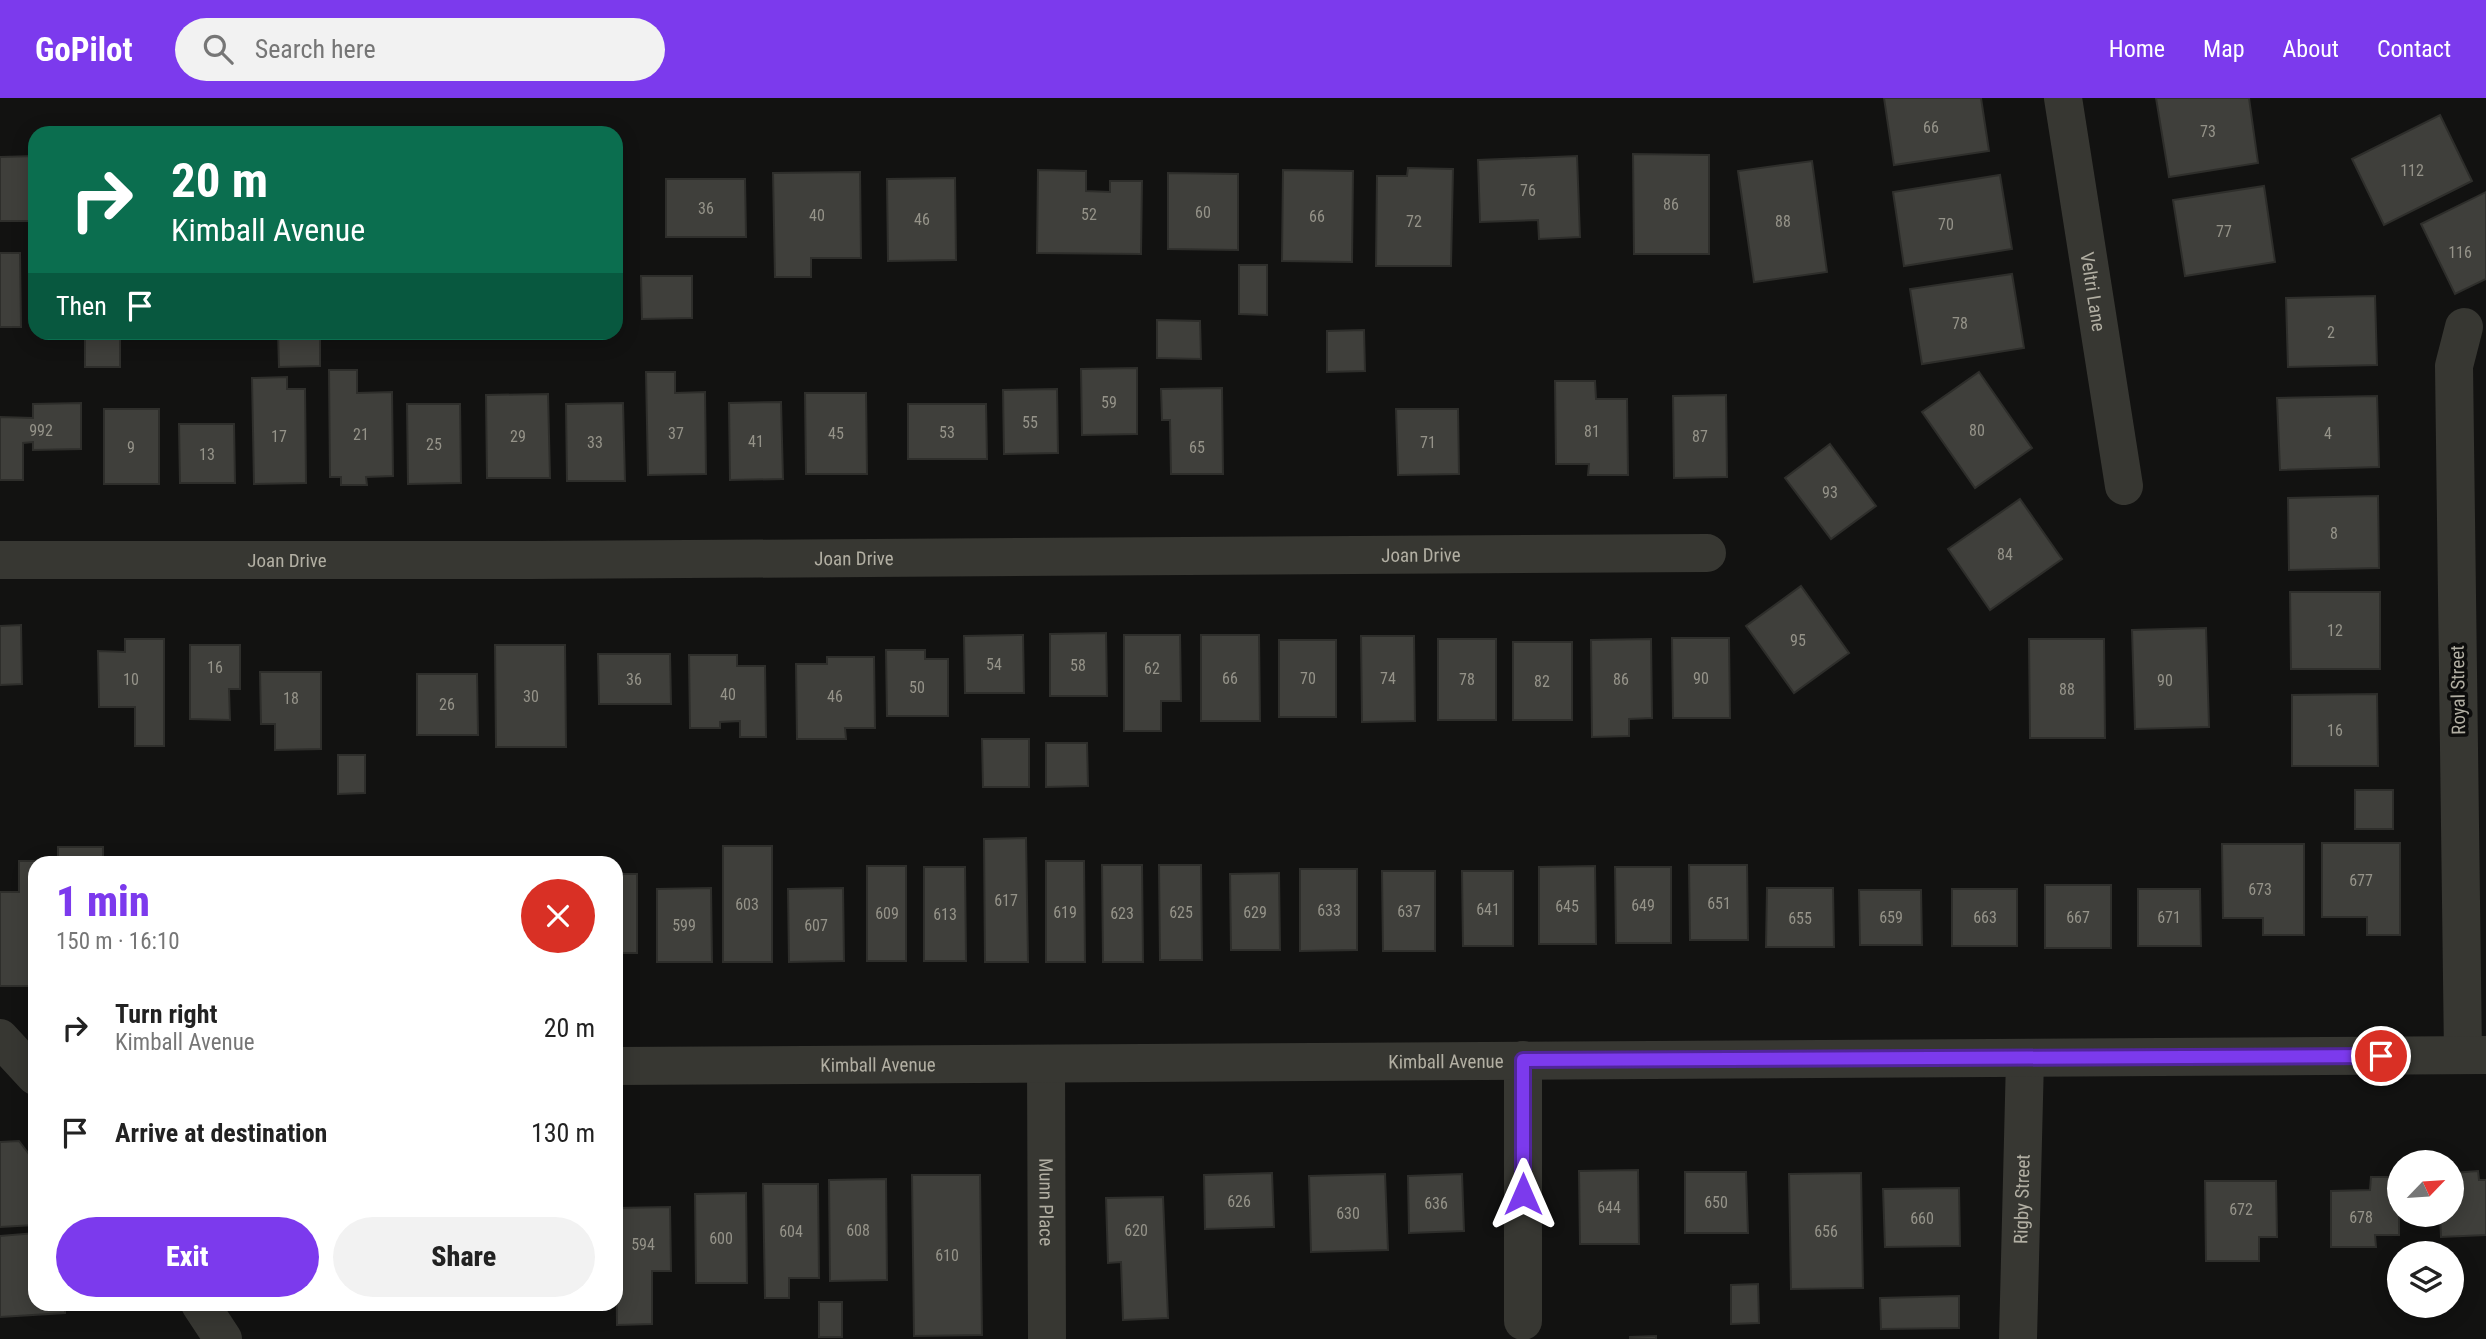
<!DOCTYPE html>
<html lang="en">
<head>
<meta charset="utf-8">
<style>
	body { margin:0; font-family:"Roboto Condensed",sans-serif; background:#f2f2f2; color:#222; height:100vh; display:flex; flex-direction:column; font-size:26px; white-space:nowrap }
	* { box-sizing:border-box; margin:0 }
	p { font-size:23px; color:#767676 }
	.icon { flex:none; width:38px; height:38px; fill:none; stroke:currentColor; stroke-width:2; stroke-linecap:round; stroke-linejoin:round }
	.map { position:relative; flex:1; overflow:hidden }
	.drawer { position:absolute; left:28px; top:758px; width:595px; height:455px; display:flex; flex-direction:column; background:#fff; border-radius:21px; box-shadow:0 4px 18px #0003 }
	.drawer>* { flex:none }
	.top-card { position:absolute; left:28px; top:28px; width:595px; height:214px; border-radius:21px; box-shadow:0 4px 18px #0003; background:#0b6e4f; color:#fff; overflow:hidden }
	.needle { width:46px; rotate:65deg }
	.buttons { position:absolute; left:2387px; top:1052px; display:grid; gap:14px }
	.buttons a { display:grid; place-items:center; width:77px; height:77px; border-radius:50%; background:#fff; box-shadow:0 4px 18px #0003; font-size:35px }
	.pin { position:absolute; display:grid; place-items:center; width:60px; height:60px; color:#fff; margin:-30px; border:4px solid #fff; border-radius:50%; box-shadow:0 2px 7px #0007 }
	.me { position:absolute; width:77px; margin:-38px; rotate:0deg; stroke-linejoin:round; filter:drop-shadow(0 0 5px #0008) }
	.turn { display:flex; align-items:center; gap:24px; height:147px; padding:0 28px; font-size:32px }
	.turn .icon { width:91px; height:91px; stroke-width:2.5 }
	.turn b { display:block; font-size:49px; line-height:60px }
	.then { display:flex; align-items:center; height:66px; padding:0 28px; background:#0003; gap:14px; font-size:26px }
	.round { display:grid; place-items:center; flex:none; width:74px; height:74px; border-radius:37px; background:#f2f2f2 }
	.overview { display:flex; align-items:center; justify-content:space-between; height:119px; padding:0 28px }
	h1 { font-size:42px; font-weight:800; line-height:52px; color:#7c3aed }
	.action { display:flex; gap:14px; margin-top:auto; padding:14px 28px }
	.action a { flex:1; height:80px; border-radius:42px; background:#7c3aed; color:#fff; font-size:28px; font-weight:800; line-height:80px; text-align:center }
	.action a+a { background:#f2f2f2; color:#222 }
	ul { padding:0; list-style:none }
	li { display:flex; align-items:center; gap:21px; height:105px; padding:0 28px }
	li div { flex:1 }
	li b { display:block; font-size:26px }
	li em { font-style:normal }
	header { display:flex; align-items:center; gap:42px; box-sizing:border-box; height:98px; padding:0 35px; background:#7c3aed; color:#fff }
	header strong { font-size:33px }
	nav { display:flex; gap:38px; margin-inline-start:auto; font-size:24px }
	.search { width:490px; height:63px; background:#f2f2f2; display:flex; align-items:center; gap:18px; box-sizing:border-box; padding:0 24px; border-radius:38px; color:#767676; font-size:26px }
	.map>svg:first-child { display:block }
</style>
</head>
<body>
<header>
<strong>GoPilot</strong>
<div class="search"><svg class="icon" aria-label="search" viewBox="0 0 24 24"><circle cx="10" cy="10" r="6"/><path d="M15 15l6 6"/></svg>Search here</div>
<nav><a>Home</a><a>Map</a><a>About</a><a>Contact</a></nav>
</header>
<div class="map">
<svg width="2486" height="1241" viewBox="0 0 2486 1241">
	<rect width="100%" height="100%" fill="#121211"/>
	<g fill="#3f3f3b" stroke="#2e2e2b" stroke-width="2">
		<path d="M 1884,0 L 1981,0 L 1989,53 L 1894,67 Z"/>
		<path d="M 2156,0 L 2249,0 L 2258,65 L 2169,79 Z"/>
		<path d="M 2440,17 L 2472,83 L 2384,127 L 2352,61 Z"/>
		<path d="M 1633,56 L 1709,57 L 1709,156 L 1634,156 Z"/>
		<path d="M 35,58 L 35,123 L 0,123 L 0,59 Z"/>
		<path d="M 1577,58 L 1580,139 L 1539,141 L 1538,122 L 1480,124 L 1478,62 Z"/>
		<path d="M 1812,63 L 1827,174 L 1754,184 L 1738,73 Z"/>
		<path d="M 1408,70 L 1453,71 L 1451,168 L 1376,168 L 1377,78 L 1407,78 Z"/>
		<path d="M 1038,72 L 1086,73 L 1086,93 L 1110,94 L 1110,83 L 1142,83 L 1141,156 L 1037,155 Z"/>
		<path d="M 1283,72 L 1353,73 L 1352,164 L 1282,163 Z"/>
		<path d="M 860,74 L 861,160 L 811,160 L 811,179 L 775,179 L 773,75 Z"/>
		<path d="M 1168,75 L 1238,76 L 1238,152 L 1168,151 Z"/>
		<path d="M 2000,77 L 2012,151 L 1904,168 L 1893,94 Z"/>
		<path d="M 955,80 L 956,162 L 888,163 L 887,81 Z"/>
		<path d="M 666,81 L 745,81 L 746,139 L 666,139 Z"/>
		<path d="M 2264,88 L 2275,164 L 2185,178 L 2173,102 Z"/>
		<path d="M 2486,94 L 2486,181 L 2455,196 L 2421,126 Z"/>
		<path d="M 0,155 L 20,155 L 21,229 L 0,229 Z"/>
		<path d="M 1239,167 L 1267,167 L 1267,217 L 1239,216 Z"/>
		<path d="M 2012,176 L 2024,250 L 1922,266 L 1910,191 Z"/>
		<path d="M 641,178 L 692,178 L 692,220 L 642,221 Z"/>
		<path d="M 2375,198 L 2377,267 L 2288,269 L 2286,200 Z"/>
		<path d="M 1157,222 L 1200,223 L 1201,261 L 1157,260 Z"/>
		<path d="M 1364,232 L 1365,273 L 1327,274 L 1327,233 Z"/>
		<rect x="85" y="234" width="35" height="35"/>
		<path d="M 278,234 L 320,234 L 320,268 L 279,269 Z"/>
		<path d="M 1137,270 L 1137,336 L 1082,337 L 1081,271 Z"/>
		<path d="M 329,272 L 357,272 L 357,295 L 392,294 L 393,378 L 366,379 L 367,387 L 341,387 L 341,379 L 330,379 Z"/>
		<path d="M 646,274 L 675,274 L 675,295 L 705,294 L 706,376 L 648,377 Z"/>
		<path d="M 1979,274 L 2032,350 L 1975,390 L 1922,314 Z"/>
		<path d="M 287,279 L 287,291 L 305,291 L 306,385 L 254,386 L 252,280 Z"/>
		<path d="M 1555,283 L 1595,283 L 1596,301 L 1627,301 L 1628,377 L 1588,377 L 1589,366 L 1556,366 Z"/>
		<path d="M 1222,290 L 1223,376 L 1171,376 L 1170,322 L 1162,322 L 1161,291 Z"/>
		<path d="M 1057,291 L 1058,355 L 1004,356 L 1003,292 Z"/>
		<path d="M 805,295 L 866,295 L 867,376 L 806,376 Z"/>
		<path d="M 548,296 L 550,380 L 487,380 L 486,297 Z"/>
		<path d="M 1726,297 L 1727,379 L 1674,380 L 1673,298 Z"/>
		<path d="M 2377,298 L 2379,369 L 2280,372 L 2277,300 Z"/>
		<path d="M 781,304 L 783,381 L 730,382 L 729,305 Z"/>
		<path d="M 81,305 L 81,351 L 33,352 L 33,344 L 23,345 L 23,382 L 0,382 L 0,319 L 33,320 L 33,306 Z"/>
		<path d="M 623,305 L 625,383 L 567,383 L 566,306 Z"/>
		<path d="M 407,306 L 460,306 L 461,385 L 408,386 Z"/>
		<path d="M 908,306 L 986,306 L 987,361 L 908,361 Z"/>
		<rect x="104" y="311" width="55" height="75"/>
		<path d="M 1396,311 L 1458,311 L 1459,376 L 1398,377 Z"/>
		<path d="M 179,326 L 234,326 L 235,385 L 180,385 Z"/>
		<path d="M 1830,346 L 1876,408 L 1831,441 L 1785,380 Z"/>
		<path d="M 2378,398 L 2379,470 L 2289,472 L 2288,400 Z"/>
		<path d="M 2020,401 L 2062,461 L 1990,512 L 1948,451 Z"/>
		<path d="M 1801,488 L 1849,555 L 1794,595 L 1746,528 Z"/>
		<path d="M 2290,494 L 2380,494 L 2380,571 L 2291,571 Z"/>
		<path d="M 21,527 L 22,586 L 0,587 L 0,528 Z"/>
		<path d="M 2206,530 L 2209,629 L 2135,631 L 2132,532 Z"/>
		<path d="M 1106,535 L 1107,598 L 1050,598 L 1050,536 Z"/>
		<path d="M 1023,537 L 1024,595 L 965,595 L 964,538 Z"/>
		<path d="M 1124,537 L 1180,537 L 1181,603 L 1161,603 L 1161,633 L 1124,633 Z"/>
		<path d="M 1201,537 L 1259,537 L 1260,623 L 1201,623 Z"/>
		<path d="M 1361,538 L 1414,538 L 1415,623 L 1362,624 Z"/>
		<path d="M 1672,540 L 1729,540 L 1730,620 L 1673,620 Z"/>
		<path d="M 125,541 L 164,541 L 164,648 L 135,648 L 135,609 L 99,609 L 98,553 L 125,554 Z"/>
		<rect x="1438" y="541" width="58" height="81"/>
		<path d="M 1651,541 L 1652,620 L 1629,621 L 1629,638 L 1592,639 L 1591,542 Z"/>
		<path d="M 2029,541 L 2104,541 L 2105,640 L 2030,640 Z"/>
		<rect x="1279" y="542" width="57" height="77"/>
		<rect x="1513" y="544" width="59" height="78"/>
		<path d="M 190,547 L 240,547 L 240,591 L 229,591 L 230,622 L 190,621 Z"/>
		<path d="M 495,547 L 565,547 L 566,649 L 496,649 Z"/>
		<path d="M 886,552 L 925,552 L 925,561 L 948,561 L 948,618 L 887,618 Z"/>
		<path d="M 598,556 L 670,556 L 671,606 L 599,606 Z"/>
		<path d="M 689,557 L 737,557 L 737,568 L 765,568 L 766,639 L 740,639 L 740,623 L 720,624 L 720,630 L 690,630 Z"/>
		<path d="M 827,559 L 874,559 L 875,630 L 845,630 L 846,641 L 797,641 L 796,566 L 827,566 Z"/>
		<path d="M 260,574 L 321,574 L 321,651 L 275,652 L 275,626 L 261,626 Z"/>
		<path d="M 417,576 L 477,576 L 478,637 L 417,637 Z"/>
		<path d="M 2377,596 L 2378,668 L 2292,668 L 2292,597 Z"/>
		<path d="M 982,641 L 1029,641 L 1029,689 L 983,689 Z"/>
		<path d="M 1046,645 L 1087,645 L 1088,688 L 1046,689 Z"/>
		<path d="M 338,657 L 365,657 L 365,695 L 338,696 Z"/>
		<rect x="2355" y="692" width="38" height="39"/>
		<path d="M 1026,740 L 1028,864 L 985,864 L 984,741 Z"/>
		<path d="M 2322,745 L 2400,745 L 2400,837 L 2367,837 L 2367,819 L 2322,819 Z"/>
		<path d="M 2222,746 L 2304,746 L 2304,837 L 2263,837 L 2263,820 L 2223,820 Z"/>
		<rect x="723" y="748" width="49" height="116"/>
		<path d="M 58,749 L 103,749 L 103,765 L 35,765 L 35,888 L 0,888 L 0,794 L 19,794 L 19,763 L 58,763 Z"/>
		<path d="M 1046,763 L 1084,763 L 1085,864 L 1046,864 Z"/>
		<path d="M 1102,767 L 1142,767 L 1143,864 L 1103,864 Z"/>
		<path d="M 1159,767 L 1201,767 L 1202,862 L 1160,862 Z"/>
		<path d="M 1689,767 L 1747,767 L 1748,842 L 1690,842 Z"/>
		<rect x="867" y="768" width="39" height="95"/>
		<path d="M 1595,768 L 1596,846 L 1539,846 L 1539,769 Z"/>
		<path d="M 924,769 L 965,769 L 966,863 L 924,863 Z"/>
		<path d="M 1615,769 L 1671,769 L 1671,845 L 1616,845 Z"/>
		<path d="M 1300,771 L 1357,771 L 1357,852 L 1300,853 Z"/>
		<path d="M 1382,773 L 1435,773 L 1435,853 L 1383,853 Z"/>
		<path d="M 1462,773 L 1513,773 L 1513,848 L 1463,848 Z"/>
		<path d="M 1279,775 L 1280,852 L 1231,852 L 1230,776 Z"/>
		<rect x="616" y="776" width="21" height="79"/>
		<rect x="2045" y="787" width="66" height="63"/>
		<path d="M 711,790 L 712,864 L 657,864 L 657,791 Z"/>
		<path d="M 843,790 L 844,863 L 789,864 L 788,791 Z"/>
		<path d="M 1767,790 L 1833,790 L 1834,849 L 1766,849 Z"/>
		<rect x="1952" y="791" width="65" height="57"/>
		<path d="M 2138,791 L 2200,791 L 2201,848 L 2138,848 Z"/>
		<path d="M 1859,792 L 1921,792 L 1922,847 L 1860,847 Z"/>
		<path d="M 19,1043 L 35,1064 L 35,1127 L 0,1129 L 0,1044 Z"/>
		<path d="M 1638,1072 L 1639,1146 L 1580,1146 L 1579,1073 Z"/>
		<path d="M 2478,1073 L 2479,1082 L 2486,1082 L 2486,1137 L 2441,1139 L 2440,1116 L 2452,1116 L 2452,1075 Z"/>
		<path d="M 1685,1074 L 1746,1074 L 1748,1135 L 1685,1135 Z"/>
		<path d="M 1272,1075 L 1274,1129 L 1205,1131 L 1204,1077 Z"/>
		<path d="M 1861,1075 L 1863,1190 L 1791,1191 L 1789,1076 Z"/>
		<path d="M 1385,1076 L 1388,1152 L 1311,1154 L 1309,1078 Z"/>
		<path d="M 1462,1076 L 1464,1133 L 1409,1135 L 1408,1078 Z"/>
		<path d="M 912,1077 L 980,1077 L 982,1237 L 914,1238 Z"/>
		<path d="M 2371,1079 L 2399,1079 L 2399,1137 L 2375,1137 L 2376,1149 L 2331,1149 L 2331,1093 L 2370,1092 Z"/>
		<path d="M 886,1081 L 887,1182 L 830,1183 L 829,1082 Z"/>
		<path d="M 2205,1083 L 2276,1083 L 2277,1139 L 2259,1139 L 2259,1163 L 2206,1163 Z"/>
		<path d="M 763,1086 L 818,1086 L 819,1180 L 789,1180 L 789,1200 L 765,1200 Z"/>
		<path d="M 1959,1090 L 1960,1148 L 1885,1149 L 1883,1091 Z"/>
		<path d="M 746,1095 L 747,1185 L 696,1185 L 695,1096 Z"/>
		<path d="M 1163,1099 L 1168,1220 L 1123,1222 L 1121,1164 L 1108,1165 L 1106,1100 Z"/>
		<path d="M 670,1109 L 671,1173 L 652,1173 L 652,1226 L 617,1227 L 616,1110 Z"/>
		<path d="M 35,1135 L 35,1206 L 65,1206 L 65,1215 L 0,1219 L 0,1138 Z"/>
		<path d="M 1758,1186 L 1759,1225 L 1731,1226 L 1731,1187 Z"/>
		<path d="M 1959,1198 L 1959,1230 L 1881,1231 L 1880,1200 Z"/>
		<rect x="819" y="1204" width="23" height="35"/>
		<path d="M 1656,1238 L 1656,1241 L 1630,1241 L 1630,1239 Z"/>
	</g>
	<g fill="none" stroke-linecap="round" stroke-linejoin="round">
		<g stroke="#373732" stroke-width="38">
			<path id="s1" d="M 2063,0 L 2124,388"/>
			<path id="s2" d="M 0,462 L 532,462 L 1707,455"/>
			<path d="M 2463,957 L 2454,268 L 2464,229"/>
			<path id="s3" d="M 1046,966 L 1047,1241"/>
			<path d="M 1523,1223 L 1523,962"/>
			<path id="s4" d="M 2018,1241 L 2025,961"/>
		</g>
		<g stroke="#373732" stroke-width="38">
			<path d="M 0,940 L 35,978"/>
			<path id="s5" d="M 616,968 L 2486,957"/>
			<path d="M 200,1206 L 223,1241"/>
		</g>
	</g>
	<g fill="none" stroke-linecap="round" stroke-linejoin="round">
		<g stroke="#51269a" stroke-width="18">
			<path id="route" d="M 1523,1096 L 1523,962 L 2381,958"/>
		</g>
		<use href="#route" stroke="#7c3aed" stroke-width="12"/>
	</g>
	<g text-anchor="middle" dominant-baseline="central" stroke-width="7" stroke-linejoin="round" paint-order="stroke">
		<g font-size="16" fill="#959389">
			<text x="1931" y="29">66</text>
			<text x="2208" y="33">73</text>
			<text x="2412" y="72">112</text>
			<text x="1528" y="92">76</text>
			<text x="1671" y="106">86</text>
			<text x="706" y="110">36</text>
			<text x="1203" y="114">60</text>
			<text x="1089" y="116">52</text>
			<text x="817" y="117">40</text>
			<text x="1317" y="118">66</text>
			<text x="922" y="121">46</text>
			<text x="1414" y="123">72</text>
			<text x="1783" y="123">88</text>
			<text x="1946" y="126">70</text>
			<text x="2224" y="133">77</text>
			<text x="2460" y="154">116</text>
			<text x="1960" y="225">78</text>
			<text x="2331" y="234">2</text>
			<text x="1109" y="304">59</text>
			<text x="1030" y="324">55</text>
			<text x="41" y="332">992</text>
			<text x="1977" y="332">80</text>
			<text x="1592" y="333">81</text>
			<text x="947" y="334">53</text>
			<text x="676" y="335">37</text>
			<text x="836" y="335">45</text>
			<text x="2328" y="335">4</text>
			<text x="361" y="336">21</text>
			<text x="279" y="338">17</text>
			<text x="518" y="338">29</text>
			<text x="1700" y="338">87</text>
			<text x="756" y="343">41</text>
			<text x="595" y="344">33</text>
			<text x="1428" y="344">71</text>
			<text x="434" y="346">25</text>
			<text x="131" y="349">9</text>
			<text x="1197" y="349">65</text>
			<text x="207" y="356">13</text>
			<text x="1830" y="394">93</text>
			<text x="2334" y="435">8</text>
			<text x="2005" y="456">84</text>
			<text x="2335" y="532">12</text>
			<text x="1798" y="542">95</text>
			<text x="994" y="566">54</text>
			<text x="1078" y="567">58</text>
			<text x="215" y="569">16</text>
			<text x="1152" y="570">62</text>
			<text x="1230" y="580">66</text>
			<text x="1308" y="580">70</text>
			<text x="1388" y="580">74</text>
			<text x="1701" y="580">90</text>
			<text x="131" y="581">10</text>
			<text x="634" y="581">36</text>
			<text x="1467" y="581">78</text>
			<text x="1621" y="581">86</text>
			<text x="2165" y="582">90</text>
			<text x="1542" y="583">82</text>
			<text x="917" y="589">50</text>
			<text x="2067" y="591">88</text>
			<text x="728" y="596">40</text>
			<text x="531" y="598">30</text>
			<text x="835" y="598">46</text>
			<text x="291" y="600">18</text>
			<text x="447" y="606">26</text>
			<text x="2335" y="632">16</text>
			<text x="2361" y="782">677</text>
			<text x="2260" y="791">673</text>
			<text x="1006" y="802">617</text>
			<text x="1719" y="805">651</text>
			<text x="747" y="806">603</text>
			<text x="1643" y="807">649</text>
			<text x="1567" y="808">645</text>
			<text x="1488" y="811">641</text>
			<text x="1329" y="812">633</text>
			<text x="1409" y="813">637</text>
			<text x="1065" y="814">619</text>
			<text x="1181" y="814">625</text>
			<text x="1255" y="814">629</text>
			<text x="887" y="815">609</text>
			<text x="1122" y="815">623</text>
			<text x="945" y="816">613</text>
			<text x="1891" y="819">659</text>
			<text x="1985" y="819">663</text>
			<text x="2078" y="819">667</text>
			<text x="2169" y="819">671</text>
			<text x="1800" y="820">655</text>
			<text x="684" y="827">599</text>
			<text x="816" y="827">607</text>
			<text x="1239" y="1103">626</text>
			<text x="1716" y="1104">650</text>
			<text x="1436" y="1105">636</text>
			<text x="1609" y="1109">644</text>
			<text x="2241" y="1111">672</text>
			<text x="1348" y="1115">630</text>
			<text x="2361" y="1119">678</text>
			<text x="1922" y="1120">660</text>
			<text x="858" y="1132">608</text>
			<text x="1136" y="1132">620</text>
			<text x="791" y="1133">604</text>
			<text x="1826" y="1133">656</text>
			<text x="721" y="1140">600</text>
			<text x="643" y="1146">594</text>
			<text x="947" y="1157">610</text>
		</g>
		<g font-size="19" fill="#b2afa3" stroke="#0d0d0c">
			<text stroke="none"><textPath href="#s1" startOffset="196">Veltri Lane</textPath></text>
			<text stroke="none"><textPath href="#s2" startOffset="1421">Joan Drive</textPath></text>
			<text stroke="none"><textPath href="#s2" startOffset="854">Joan Drive</textPath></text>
			<text stroke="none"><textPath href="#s2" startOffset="287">Joan Drive</textPath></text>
			<text transform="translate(2458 592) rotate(-91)">Royal Street</text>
			<text stroke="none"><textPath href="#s5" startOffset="830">Kimball Avenue</textPath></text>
			<text stroke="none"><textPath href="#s5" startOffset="262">Kimball Avenue</textPath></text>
			<text stroke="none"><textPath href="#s4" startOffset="140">Rigby Street</textPath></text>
			<text stroke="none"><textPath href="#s3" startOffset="138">Munn Place</textPath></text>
		</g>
	</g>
</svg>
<div class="buttons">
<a><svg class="needle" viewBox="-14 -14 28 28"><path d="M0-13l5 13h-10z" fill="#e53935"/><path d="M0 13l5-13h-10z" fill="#767676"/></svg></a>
<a><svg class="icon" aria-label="layers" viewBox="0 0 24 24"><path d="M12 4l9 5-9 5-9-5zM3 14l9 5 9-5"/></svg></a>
</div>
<div class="pin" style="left:2381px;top:958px;background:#d93025"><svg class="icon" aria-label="arrive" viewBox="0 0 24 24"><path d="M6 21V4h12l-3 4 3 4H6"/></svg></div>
<svg class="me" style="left:1523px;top:1096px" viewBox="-20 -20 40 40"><path d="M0-17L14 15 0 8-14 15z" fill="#7c3aed" stroke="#fff" stroke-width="4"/></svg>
<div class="top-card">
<div class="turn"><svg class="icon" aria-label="right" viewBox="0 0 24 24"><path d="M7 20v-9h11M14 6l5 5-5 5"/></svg><div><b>20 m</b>Kimball Avenue</div></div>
<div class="then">Then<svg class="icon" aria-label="arrive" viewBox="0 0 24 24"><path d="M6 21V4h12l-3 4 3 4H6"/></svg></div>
</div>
<section class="drawer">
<div class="overview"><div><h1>1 min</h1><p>150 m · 16:10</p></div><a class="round" style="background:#d93025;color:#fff"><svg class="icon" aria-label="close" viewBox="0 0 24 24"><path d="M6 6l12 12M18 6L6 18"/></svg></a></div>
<ul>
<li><svg class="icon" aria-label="right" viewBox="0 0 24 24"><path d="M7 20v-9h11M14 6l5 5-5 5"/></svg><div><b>Turn right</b><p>Kimball Avenue</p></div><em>20 m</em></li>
<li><svg class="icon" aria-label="arrive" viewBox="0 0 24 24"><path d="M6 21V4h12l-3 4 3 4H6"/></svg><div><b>Arrive at destination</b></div><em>130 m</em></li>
</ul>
<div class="action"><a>Exit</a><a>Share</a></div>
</section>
</div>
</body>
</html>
